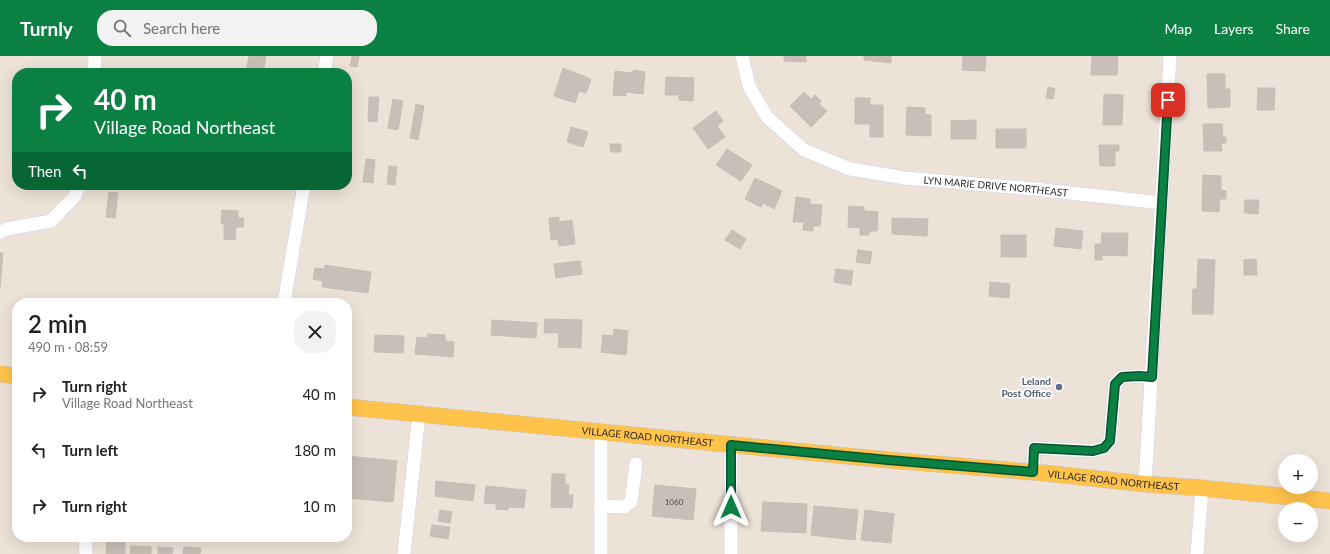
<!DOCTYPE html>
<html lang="en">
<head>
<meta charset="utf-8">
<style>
	body { margin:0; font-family:Lato,sans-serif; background:#f2f2f2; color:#202124; height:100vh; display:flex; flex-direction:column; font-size:15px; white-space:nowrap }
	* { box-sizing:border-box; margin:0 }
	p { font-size:13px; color:#757577 }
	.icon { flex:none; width:22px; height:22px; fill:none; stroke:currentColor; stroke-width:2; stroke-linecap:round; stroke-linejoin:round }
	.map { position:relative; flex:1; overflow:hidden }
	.panel { position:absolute; left:12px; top:242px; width:340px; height:244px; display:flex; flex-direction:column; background:#fff; border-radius:16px; box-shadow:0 4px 16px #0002 }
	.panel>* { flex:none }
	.hud { position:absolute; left:12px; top:12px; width:340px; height:122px; border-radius:16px; box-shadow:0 4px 16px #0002; background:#0b8043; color:#fff; overflow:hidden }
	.fabs { position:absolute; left:1278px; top:398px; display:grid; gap:8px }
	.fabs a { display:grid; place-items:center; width:40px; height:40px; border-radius:50%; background:#fff; box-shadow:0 4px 16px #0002; font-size:20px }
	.pin { position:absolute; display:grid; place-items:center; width:34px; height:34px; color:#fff; margin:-17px; border-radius:8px; box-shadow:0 2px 6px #0006 }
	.me { position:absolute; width:44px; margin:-22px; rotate:0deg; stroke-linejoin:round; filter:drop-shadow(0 0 3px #0008) }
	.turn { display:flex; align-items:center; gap:14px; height:84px; padding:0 16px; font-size:18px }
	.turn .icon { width:52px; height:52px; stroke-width:2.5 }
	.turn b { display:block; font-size:28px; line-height:34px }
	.then { display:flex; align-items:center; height:38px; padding:0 16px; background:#0003; gap:8px; font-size:15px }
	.round { display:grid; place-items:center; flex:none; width:42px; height:42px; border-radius:16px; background:#f2f2f2 }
	.summary { display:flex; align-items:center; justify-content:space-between; height:68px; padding:0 16px }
	h1 { font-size:24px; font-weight:600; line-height:30px }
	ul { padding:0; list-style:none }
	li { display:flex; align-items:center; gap:12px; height:56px; padding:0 16px }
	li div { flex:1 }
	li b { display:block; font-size:15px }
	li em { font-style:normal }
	header { display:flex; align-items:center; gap:24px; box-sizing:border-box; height:56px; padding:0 20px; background:#0b8043; color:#fff }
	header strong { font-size:19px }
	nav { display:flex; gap:22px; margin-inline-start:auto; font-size:14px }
	.search { width:280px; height:36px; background:#f2f2f2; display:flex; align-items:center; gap:10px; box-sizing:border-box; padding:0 14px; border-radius:16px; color:#757577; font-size:15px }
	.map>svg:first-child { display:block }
</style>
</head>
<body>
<header>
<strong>Turnly</strong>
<div class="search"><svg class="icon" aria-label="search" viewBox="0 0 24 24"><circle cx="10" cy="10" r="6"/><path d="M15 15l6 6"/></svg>Search here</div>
<nav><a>Map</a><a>Layers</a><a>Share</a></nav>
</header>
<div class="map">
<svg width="1330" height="498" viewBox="0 0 1330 498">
	<rect width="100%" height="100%" fill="#ede2d8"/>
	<g fill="#c8bfb8" stroke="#c8beb2">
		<path d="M 249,0 L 266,0 L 263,17 L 246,17 Z"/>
		<path d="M 352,0 L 359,0 L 357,11 L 350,10 Z"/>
		<path d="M 784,0 L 806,0 L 806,6 L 784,5 Z"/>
		<path d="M 864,0 L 891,0 L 891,7 L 864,4 Z"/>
		<path d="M 963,0 L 986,0 L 985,15 L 962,14 Z"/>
		<path d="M 1092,0 L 1118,0 L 1117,19 L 1091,19 Z"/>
		<path d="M 563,12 L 591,23 L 586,37 L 579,35 L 575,47 L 554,40 Z"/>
		<path d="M 633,14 L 645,16 L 643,38 L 626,36 L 626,40 L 613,39 L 615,15 L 633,17 Z"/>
		<path d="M 1207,18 L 1225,18 L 1225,33 L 1230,33 L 1230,51 L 1208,52 Z"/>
		<path d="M 666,21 L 694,22 L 693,45 L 679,44 L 679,39 L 665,39 Z"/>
		<path d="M 1048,31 L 1055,33 L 1053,43 L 1046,42 Z"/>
		<path d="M 1258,32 L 1275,32 L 1274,54 L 1257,54 Z"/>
		<path d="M 804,36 L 811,43 L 815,39 L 821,45 L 819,48 L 827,55 L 811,71 L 790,50 Z"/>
		<path d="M 1104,38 L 1123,39 L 1122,69 L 1103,69 Z"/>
		<path d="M 369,41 L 379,41 L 377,66 L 368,65 Z"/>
		<path d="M 855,42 L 870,42 L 870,49 L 883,49 L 883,81 L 870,81 L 870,68 L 855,68 Z"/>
		<path d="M 393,43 L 403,45 L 398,74 L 388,72 Z"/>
		<path d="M 416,48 L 424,50 L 418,84 L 410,82 Z"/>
		<path d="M 907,51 L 925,52 L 925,58 L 931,59 L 931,80 L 906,79 Z"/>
		<path d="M 716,55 L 723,65 L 717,70 L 725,81 L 708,93 L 693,72 Z"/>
		<path d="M 976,64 L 976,83 L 951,83 L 951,65 Z"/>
		<path d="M 1203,68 L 1222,68 L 1223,81 L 1226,81 L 1226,87 L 1221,87 L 1222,95 L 1204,95 Z"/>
		<path d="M 571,71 L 588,76 L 583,91 L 567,86 Z"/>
		<rect x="996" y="73" width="30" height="19"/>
		<path d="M 610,88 L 621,88 L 621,96 L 611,96 Z"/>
		<path d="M 1099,89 L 1119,89 L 1119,95 L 1115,95 L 1115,110 L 1100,110 Z"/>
		<path d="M 727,93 L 752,109 L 741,125 L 716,109 Z"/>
		<path d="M 347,102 L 351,103 L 347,124 Z"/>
		<path d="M 366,103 L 375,104 L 373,127 L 363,126 Z"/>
		<path d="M 389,110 L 397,111 L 395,129 L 387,128 Z"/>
		<path d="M 1203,119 L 1221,120 L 1221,134 L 1226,135 L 1226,143 L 1220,143 L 1219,156 L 1202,155 Z"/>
		<path d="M 755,122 L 782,135 L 774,153 L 763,147 L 761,151 L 745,143 Z"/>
		<path d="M 109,136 L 118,137 L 115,162 L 106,161 Z"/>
		<path d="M 796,141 L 810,143 L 810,148 L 822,149 L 820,170 L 813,170 L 813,175 L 803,174 L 804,166 L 793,166 Z"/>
		<path d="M 1245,144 L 1259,144 L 1258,158 L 1244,157 Z"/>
		<path d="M 849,150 L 864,151 L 864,155 L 878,156 L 877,175 L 869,175 L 869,179 L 860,179 L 860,172 L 848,171 Z"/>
		<path d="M 222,154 L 238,155 L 238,162 L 244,162 L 243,171 L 236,171 L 235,184 L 224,183 L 224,168 L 221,168 Z"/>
		<path d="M 559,161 L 559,166 L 572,164 L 575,188 L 559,190 L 558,183 L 551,184 L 549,162 Z"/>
		<path d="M 892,162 L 928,163 L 927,180 L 892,178 Z"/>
		<path d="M 1056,172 L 1083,175 L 1081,193 L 1054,190 Z"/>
		<path d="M 732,174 L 746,183 L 740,193 L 725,184 Z"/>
		<path d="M 1102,177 L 1128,177 L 1127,200 L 1102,199 L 1102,204 L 1095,204 L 1095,188 L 1101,188 Z"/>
		<rect x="1001" y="179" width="25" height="22"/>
		<path d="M 858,194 L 872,196 L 870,208 L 856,206 Z"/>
		<path d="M 0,197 L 3,197 L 0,231 Z"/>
		<path d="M 1198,203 L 1215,204 L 1213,258 L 1192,258 L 1193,233 L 1197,233 Z"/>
		<path d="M 1256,203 L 1257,219 L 1244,219 L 1244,204 Z"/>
		<path d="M 580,205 L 582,218 L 556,222 L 554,208 Z"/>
		<path d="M 325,209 L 371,216 L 368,237 L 322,231 L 323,225 L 313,223 L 315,212 L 325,213 Z"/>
		<path d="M 836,213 L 853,215 L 851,229 L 834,226 Z"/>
		<path d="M 990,226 L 1010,228 L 1009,242 L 989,240 Z"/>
		<path d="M 545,263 L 582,264 L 581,292 L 558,291 L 559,277 L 544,277 Z"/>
		<path d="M 492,264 L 537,267 L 536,282 L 491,279 Z"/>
		<path d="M 614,273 L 628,275 L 626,299 L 601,296 L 603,279 L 613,280 Z"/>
		<path d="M 428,278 L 445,279 L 445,285 L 454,286 L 453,301 L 415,298 L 417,281 L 427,282 Z"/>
		<path d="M 375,279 L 404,280 L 403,297 L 374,296 Z"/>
		<path d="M 347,400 L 397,405 L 393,446 L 347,442 Z"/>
		<path d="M 552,418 L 565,418 L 565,429 L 569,429 L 568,439 L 573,439 L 572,452 L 551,451 Z"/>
		<path d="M 436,425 L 475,429 L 473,445 L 435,440 Z"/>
		<path d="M 655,429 L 696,433 L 693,464 L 652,460 Z"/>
		<path d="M 486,430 L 526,434 L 524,452 L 508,451 L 508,454 L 496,453 L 496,448 L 484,447 Z"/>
		<path d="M 763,446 L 807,448 L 806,477 L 761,475 Z"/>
		<path d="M 814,450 L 858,454 L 855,484 L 811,479 Z"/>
		<path d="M 440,454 L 452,456 L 450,467 L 438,465 Z"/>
		<path d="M 865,454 L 894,458 L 891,487 L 861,484 Z"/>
		<path d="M 432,469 L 450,471 L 448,483 L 430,480 Z"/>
		<path d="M 107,481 L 125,481 L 125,498 L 106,498 Z"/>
		<path d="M 131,490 L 151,491 L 151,498 L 130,498 Z"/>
		<path d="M 158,491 L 173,492 L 172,498 L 158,498 Z"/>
		<path d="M 184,491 L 201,492 L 200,498 L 183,498 Z"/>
	</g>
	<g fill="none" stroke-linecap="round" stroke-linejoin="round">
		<g stroke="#cdd4e4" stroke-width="14">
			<g id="minor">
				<path id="s1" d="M 742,0 L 749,30 L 767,61 L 804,94 L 850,113 L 905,122 L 1035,133 L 1162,147"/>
				<path d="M 94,17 L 95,0"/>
				<path d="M 324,17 L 327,0"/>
				<path d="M 0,176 L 7,173 L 51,165 L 75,140 L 79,129"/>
				<path d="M 284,247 L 304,129"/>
				<path d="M 601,376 L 601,498"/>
				<path d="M 1033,416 L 1034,392 L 1093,395 L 1104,392 L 1110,385 L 1115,328 L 1122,321 L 1139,320 L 1152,321"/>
				<path d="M 1145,428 L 1170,0"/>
				<path d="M 600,450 L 624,451 L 631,446 L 636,408"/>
				<path d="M 85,481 L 86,498"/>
				<path d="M 404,498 L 419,358"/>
				<path d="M 731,498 L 731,389"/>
				<path d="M 1197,498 L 1202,432"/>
			</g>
		</g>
		<g stroke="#c7c7c7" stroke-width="17">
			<g id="major">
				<path d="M 0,318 L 17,320"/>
				<path id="s2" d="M 347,351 L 888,404 L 1044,417 L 1145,428 L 1202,432 L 1330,445"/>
			</g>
		</g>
		<use href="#minor" stroke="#fff" stroke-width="13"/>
		<use href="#major" stroke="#ffc24b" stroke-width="16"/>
	</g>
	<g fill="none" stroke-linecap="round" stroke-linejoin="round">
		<g stroke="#07532c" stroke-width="10">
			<path id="route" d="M 731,451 L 731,389 L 888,404 L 1033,416 L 1034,392 L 1093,395 L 1104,392 L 1110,385 L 1115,328 L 1122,321 L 1139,320 L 1152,321 L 1168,44"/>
		</g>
		<use href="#route" stroke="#0b8043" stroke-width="7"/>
	</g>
	<circle fill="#5c6f8a" stroke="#fff" stroke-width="1.5" cx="1059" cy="331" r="4"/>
	<g text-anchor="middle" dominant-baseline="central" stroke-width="3.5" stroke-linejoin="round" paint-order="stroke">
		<g font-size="8" fill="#514e4d">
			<text x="674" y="446">1060</text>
		</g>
		<g font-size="10" fill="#292929" stroke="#fff">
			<text stroke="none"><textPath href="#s1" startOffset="313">LYN MARIE DRIVE NORTHEAST</textPath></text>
			<text stroke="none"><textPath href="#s2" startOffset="302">VILLAGE ROAD NORTHEAST</textPath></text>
			<text stroke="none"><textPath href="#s2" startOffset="770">VILLAGE ROAD NORTHEAST</textPath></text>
		</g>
		<g font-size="10" font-weight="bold" fill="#4e5e75" stroke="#fff" text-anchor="end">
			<text x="1051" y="325">Leland<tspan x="1051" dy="12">Post Office</tspan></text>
		</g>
	</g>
</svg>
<div class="fabs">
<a>+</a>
<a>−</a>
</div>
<div class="pin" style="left:1168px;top:44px;background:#d93025"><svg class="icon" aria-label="arrive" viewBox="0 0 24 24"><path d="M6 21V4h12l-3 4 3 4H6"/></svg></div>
<svg class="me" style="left:731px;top:451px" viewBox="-20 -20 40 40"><path d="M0-17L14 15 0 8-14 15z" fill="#0b8043" stroke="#fff" stroke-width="4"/></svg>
<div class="hud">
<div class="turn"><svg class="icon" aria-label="right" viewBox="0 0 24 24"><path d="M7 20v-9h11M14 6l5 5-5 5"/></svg><div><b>40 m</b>Village Road Northeast</div></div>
<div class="then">Then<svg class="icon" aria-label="left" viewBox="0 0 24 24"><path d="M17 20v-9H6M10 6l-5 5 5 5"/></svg></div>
</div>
<section class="panel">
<div class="summary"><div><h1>2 min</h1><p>490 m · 08:59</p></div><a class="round"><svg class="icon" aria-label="close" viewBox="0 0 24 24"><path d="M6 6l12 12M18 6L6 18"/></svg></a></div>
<ul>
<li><svg class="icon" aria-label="right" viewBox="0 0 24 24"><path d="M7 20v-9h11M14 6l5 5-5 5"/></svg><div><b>Turn right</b><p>Village Road Northeast</p></div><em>40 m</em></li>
<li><svg class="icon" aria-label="left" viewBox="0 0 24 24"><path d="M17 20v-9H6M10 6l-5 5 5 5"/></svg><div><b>Turn left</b></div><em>180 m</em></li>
<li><svg class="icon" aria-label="right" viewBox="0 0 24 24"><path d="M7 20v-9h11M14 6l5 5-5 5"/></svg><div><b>Turn right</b></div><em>10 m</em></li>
</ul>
</section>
</div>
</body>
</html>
